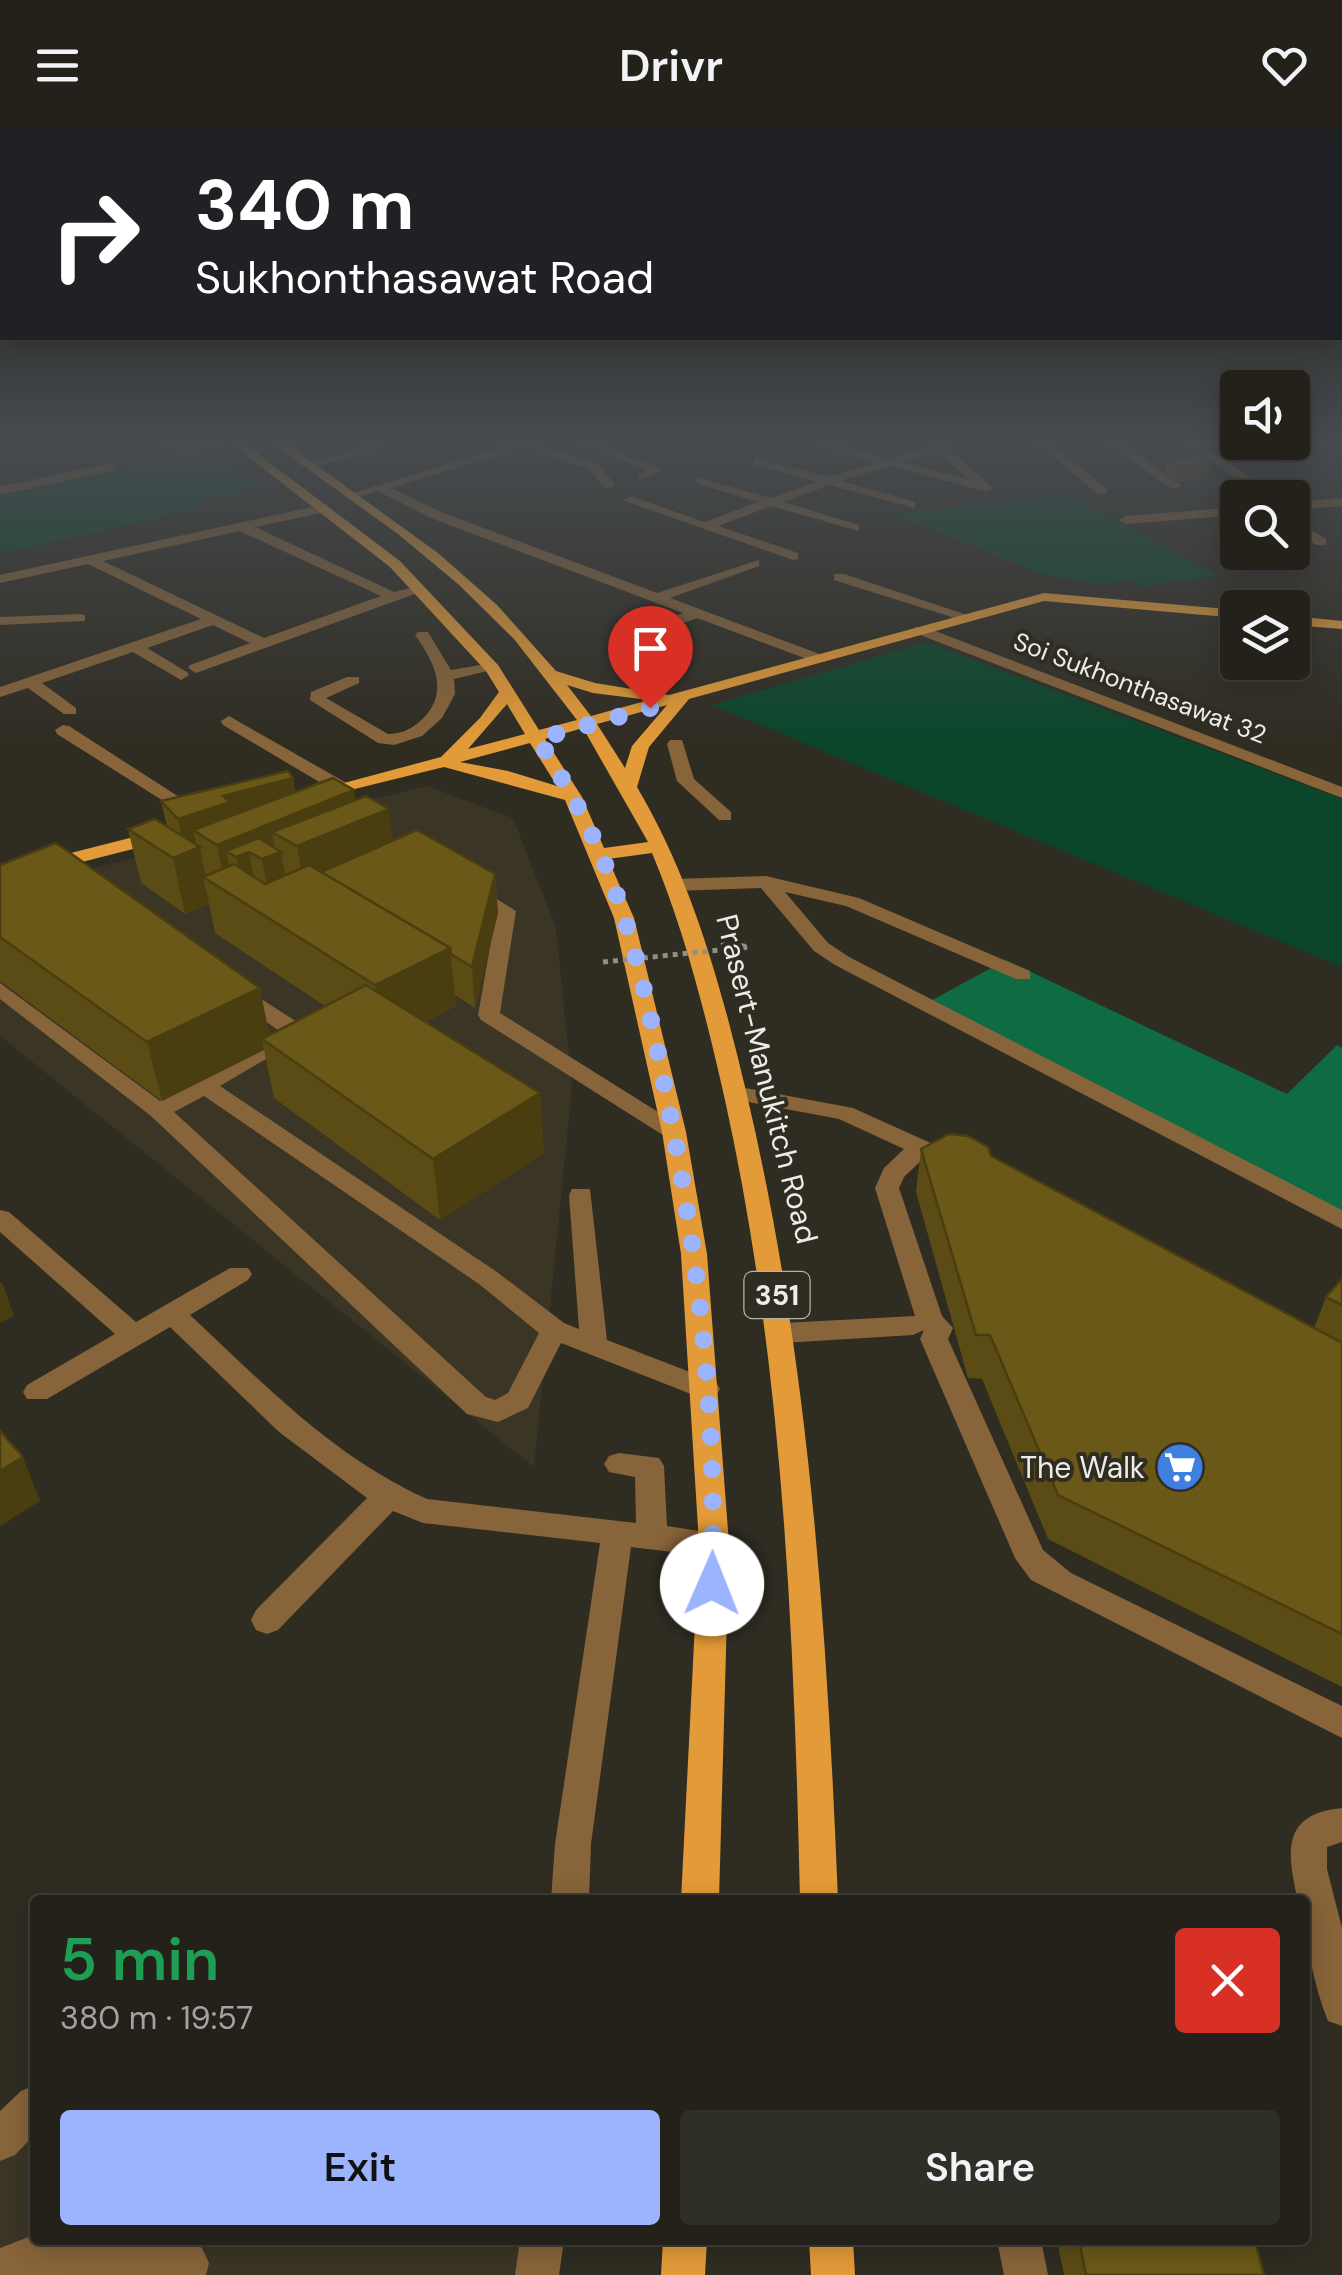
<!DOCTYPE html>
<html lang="en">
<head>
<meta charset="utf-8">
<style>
	body { margin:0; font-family:"DM Sans",sans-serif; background:#2f2e27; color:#f1f3f6; height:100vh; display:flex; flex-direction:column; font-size:38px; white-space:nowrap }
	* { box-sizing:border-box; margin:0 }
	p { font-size:32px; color:#a3a3a2 }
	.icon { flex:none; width:55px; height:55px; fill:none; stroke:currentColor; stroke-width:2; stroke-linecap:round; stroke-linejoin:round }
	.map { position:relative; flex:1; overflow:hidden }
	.details { position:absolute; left:30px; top:1765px; width:1280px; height:350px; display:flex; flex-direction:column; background:#23211a; border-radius:10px; box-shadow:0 5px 25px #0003,0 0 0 2px #403e39 }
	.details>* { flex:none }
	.banner { position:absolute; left:0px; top:0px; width:1342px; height:210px; box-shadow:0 5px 25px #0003,0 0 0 2px #403e39; background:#202124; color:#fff; overflow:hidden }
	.controls { position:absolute; left:1220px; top:240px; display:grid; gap:20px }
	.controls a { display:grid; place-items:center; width:90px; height:90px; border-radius:10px; background:#23211a; box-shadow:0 5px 25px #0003,0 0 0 2px #403e39; font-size:50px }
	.pin { position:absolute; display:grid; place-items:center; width:85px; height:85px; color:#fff; margin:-102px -42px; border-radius:50% 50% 50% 0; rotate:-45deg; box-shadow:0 0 10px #0007 }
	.pin .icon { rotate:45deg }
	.me { position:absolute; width:110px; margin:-55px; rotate:1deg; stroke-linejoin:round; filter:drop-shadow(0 0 8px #0008) }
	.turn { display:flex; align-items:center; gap:35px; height:210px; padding:0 30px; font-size:45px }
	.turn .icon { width:130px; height:130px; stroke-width:2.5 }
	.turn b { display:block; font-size:70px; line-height:85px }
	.round { display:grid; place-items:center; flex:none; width:105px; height:105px; border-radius:10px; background:#2f2e27 }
	.overview { display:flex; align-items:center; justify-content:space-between; height:170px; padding:0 30px }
	h1 { font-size:60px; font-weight:600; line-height:75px; color:#1e9e55 }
	.primary-button { display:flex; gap:20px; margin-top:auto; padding:20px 30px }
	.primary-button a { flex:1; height:115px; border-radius:10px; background:#9cb4fd; color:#111; font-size:40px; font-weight:600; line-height:115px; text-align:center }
	.primary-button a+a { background:#2f2e27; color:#f1f3f6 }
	header { display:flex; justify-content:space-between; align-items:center; height:130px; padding:0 30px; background:#23211a; font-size:45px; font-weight:600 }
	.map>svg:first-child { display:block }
</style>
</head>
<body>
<header><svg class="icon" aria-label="menu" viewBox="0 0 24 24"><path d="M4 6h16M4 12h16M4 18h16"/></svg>Drivr<svg class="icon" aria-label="heart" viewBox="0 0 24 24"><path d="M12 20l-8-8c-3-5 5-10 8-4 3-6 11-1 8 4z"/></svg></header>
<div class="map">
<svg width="1342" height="2145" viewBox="0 0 1342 2145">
	<rect width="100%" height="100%" fill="#2f2c22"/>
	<g fill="#3a3525">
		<path d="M 427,656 L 513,688 L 556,797 L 572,957 L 534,1337 L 0,906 L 0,761 Z"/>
		<path d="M 35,1987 L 35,2110 L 541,2110 L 536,2145 L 0,2145 L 0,2021 Z"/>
	</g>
	<g fill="#0b462b">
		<path d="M 211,318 L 264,357 L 196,372 L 204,377 L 0,424 L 0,364 Z"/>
		<path d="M 1067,364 L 1218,446 L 1144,456 L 1125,450 L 1101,455 L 1047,446 L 894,384 Z"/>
		<path d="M 927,512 L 1342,669 L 1342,837 L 712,575 Z"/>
	</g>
	<path fill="#0e6b42" d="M 1006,830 L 1287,964 L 1337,915 L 1342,918 L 1342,1082 L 932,870 Z"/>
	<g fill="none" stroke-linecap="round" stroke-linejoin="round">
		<path stroke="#918f87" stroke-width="5" stroke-dasharray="5 5" stroke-linecap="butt" d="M 721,812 L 749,817"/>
		<g fill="#87643a" fill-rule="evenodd">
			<path d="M 156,311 L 171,311 L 183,318 L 232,311 L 181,326 Z"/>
			<path d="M 359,311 L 373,311 L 383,319 L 308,338 L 302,334 L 367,318 Z"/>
			<path d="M 521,311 L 540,311 L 537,314 L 597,333 L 616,356 L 606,359 L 589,339 L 525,317 L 391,358 L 441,382 L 657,463 L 759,430 L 759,436 L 670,468 L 825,526 L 825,532 L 815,532 L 697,488 L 635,511 L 625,511 L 625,505 L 683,483 L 431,388 L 378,361 L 353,369 L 347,365 Z"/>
			<path d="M 571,311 L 588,311 L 664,340 L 639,350 L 639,344 L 647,340 Z"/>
			<path d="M 825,311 L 890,329 L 934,315 L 947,317 L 993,358 L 987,362 L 891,336 L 841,351 L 915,372 L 915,378 L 829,355 L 783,372 L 859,395 L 859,401 L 771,376 L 718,396 L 798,423 L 798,429 L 793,430 L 622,370 L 633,367 L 705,392 L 758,372 L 696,353 L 696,347 L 771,368 L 816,352 L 754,334 L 754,328 L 828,347 L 877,333 L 821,318 ZM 938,322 L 939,323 L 970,350 L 904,332 Z"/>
			<path d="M 1034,311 L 1047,311 L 1106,358 L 1106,364 L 1098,364 Z"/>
			<path d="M 1105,311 L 1119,311 L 1182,356 L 1172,359 Z"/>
			<path d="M 1181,311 L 1195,311 L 1256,351 L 1246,354 Z"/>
			<path d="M 1335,311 L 1342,311 L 1342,315 L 1337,313 Z"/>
			<path d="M 111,333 L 115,340 L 0,365 L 0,357 Z"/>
			<path d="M 1342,368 L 1342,376 L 1292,380 L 1292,372 Z"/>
			<path d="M 326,374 L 331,381 L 255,397 L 394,462 L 423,455 L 423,461 L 196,543 L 188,538 L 190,535 L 250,513 L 213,495 L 147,518 L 187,542 L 189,545 L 181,550 L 133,522 L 42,553 L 76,578 L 76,584 L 64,584 L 28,558 L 0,567 L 0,557 L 201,489 L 88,434 L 0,453 L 0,445 ZM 240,401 L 381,466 L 264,508 L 103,431 Z"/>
			<path d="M 1238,377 L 1238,385 L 1126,394 L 1119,390 L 1126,386 Z"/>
			<path d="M 1292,388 L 1326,409 L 1326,415 L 1316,415 L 1292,398 Z"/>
			<path d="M 834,444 L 844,444 L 973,487 L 961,490 L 834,450 Z"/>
			<path d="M 80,484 L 85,485 L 85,491 L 0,495 L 0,487 Z"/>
			<path d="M 915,497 L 925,497 L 1342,657 L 1342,668 L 915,503 Z"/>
			<path d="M 418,502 L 428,502 L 451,540 L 492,533 L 500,538 L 454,549 L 455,564 L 442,588 L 422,606 L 394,615 L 378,613 L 310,570 L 311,562 L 347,547 L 359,547 L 359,553 L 326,568 L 388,604 C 400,604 409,600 418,593 C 451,566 436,534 415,505 Z"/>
			<path d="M 229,586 L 350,655 L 353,659 L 338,663 L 223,595 L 221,591 Z"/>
			<path d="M 63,595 L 69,596 L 207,685 L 192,689 L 57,604 L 55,600 Z"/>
			<path d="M 670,610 L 682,610 L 694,649 L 731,682 L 731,690 L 719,690 L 677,651 L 667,614 Z"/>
			<path d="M 766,746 L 859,768 L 1030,841 L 1030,849 L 1016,849 L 846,776 L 785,762 L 828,813 L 849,827 L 1342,1080 L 1342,1099 L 835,835 L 814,821 L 761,758 L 675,761 L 665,755 L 675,749 Z"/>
			<path d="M 468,751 L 516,781 L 500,883 L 682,997 L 686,1002 L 682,1007 L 666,1007 L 481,890 L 478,885 L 496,783 L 461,761 L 458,757 Z"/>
			<path d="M 0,853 L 160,971 L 278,906 L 278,900 L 224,862 L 235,856 L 243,857 L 297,892 L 300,909 L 220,956 L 497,1142 L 564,1193 L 579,1199 L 569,1065 L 572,1059 L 590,1059 L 607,1210 L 716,1252 L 720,1259 L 716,1266 L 696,1266 L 561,1213 L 528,1278 L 498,1292 L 467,1284 L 151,986 L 0,869 ZM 204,966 L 479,1154 L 539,1203 L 508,1263 L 495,1270 L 486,1267 L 174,982 Z"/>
			<path d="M 735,956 L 853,978 L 944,1019 L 947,1024 L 944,1029 L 924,1028 L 904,1047 L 899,1058 L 942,1186 L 953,1198 L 948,1209 L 1043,1420 L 1071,1443 L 1342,1576 L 1342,1608 L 1031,1450 L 1015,1428 L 920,1209 L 924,1200 L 913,1205 L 783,1213 L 773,1210 L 769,1203 L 773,1196 L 783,1193 L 915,1186 L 875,1058 L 884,1038 L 904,1019 L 839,989 L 727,968 L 723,963 Z"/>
			<path d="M 0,1080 L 9,1082 L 136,1192 L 230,1138 L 248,1138 L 252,1144 L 248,1150 L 190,1185 C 264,1254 333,1327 427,1369 L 636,1393 L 635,1347 L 609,1342 L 604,1334 L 609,1326 L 619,1323 L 659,1328 L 664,1336 L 667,1396 L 725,1405 L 729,1414 L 725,1423 L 714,1427 L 631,1417 L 591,1714 L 589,1770 L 551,1770 L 555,1714 L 600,1413 L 423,1393 L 393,1381 L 278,1500 L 267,1504 L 256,1500 L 251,1490 L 256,1480 L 367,1368 L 279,1302 L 170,1197 L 47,1269 L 27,1269 L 23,1262 L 27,1255 L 115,1204 L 0,1102 Z"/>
			<path d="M 1342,1678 L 1342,1712 L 1327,1717 L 1327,1739 L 1342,1798 L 1342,1896 L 1328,1891 C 1313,1854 1305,1810 1305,1770 L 1298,1770 C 1287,1722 1281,1684 1342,1678 Z"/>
			<path d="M 35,1955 L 35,2004 L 15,2025 L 0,2031 L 0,1981 L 21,1961 Z"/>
			<path d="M 34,2105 L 35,2110 L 187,2111 L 202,2118 L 209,2133 L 206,2145 L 0,2145 L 0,2118 Z"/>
			<path d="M 520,2110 L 564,2110 L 559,2145 L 515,2145 Z"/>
			<path d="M 997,2110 L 1041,2110 L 1048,2145 L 1004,2145 Z"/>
		</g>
		<g fill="#e39a38" fill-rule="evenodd">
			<path d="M 228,311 L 241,311 L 400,431 L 498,535 L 539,600 L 577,590 L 514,509 L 458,454 L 398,404 L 269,311 L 283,311 L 438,423 L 497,475 L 556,541 L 595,553 L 669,565 L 1044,463 L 1238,480 L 1238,488 L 1044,471 L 689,569 L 649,617 L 637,657 C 692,750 721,856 746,961 C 809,1227 827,1498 838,1770 L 800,1770 C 794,1501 783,1233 725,970 C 706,886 685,802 652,723 L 608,729 L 634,788 L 686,1002 L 707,1124 L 729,1414 L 719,1770 L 681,1770 L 699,1414 L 681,1124 L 662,1002 L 614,788 L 565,670 L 444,637 L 314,669 L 314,661 L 441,627 L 480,588 L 499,562 L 486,541 L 390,437 ZM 567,555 L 593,563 L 649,570 L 591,586 ZM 507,574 L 525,604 L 468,619 ZM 667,575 L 632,616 L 625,638 L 597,594 ZM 583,598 L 648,712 L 604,718 L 582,667 L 545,609 ZM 530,613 L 557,656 L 508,641 L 460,632 Z"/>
			<path d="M 1292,486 L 1342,491 L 1342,499 L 1292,495 Z"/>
			<path d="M 165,699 L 172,701 L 172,709 L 0,753 L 0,741 Z"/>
			<path d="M 663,2110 L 707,2110 L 705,2145 L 661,2145 Z"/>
			<path d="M 809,2110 L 853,2110 L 855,2145 L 811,2145 Z"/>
		</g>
		<path stroke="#918f87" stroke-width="5" stroke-dasharray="5 5" stroke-linecap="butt" d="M 603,832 L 749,817"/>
	</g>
	<g fill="#5b4c15">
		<path d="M 1167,330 L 1207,348 L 1175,352 L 1164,345 Z"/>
		<path d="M 293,648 L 295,662 L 355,670 L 393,711 L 495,744 L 498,783 L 475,878 L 455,865 L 456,876 L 425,892 L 540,963 L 544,1023 L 440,1090 L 274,968 L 264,920 L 162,971 L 0,851 L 0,735 L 260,858 L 269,905 L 325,876 L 215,803 L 209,774 L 185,784 L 141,753 L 128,699 L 167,696 L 161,671 Z"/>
		<path d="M 921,1019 L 991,1026 L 1314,1198 L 1326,1167 L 1342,1149 L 1342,1557 L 1048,1409 L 982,1249 L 968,1248 L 916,1062 Z"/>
		<path d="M 1057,2110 L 1255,2110 L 1264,2145 L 1064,2145 Z"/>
	</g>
	<g fill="#4a3e11">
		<path d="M 1210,333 L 1207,348 L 1175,352 L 1178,337 Z"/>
		<path d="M 293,648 L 298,682 L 354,660 L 358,692 L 389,679 L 396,734 L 306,772 L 297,716 L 272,702 L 276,724 L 281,722 L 291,777 L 272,785 L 262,729 L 249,722 L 260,777 L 245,773 L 236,727 L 226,721 L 235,767 L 226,761 L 217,715 L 193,700 L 197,718 L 200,717 L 206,749 L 203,747 L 209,774 L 185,784 L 173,728 L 185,723 L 178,689 L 223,666 Z"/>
		<path d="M 495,744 L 498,783 L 475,878 L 472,837 Z"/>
		<path d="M 450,818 L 456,876 L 383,914 L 375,855 Z"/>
		<path d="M 260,858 L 271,915 L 262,909 L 264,920 L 162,971 L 147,912 Z"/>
		<path d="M 540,963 L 544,1023 L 440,1090 L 433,1029 Z"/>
		<path d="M 2,1152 L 14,1186 L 0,1193 L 0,1153 Z"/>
		<path d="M 23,1327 L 40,1371 L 0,1396 L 0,1341 Z"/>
	</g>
	<g fill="#6a5818" stroke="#4a3e11" stroke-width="2.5">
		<path d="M 1199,327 L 1210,333 L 1178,337 L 1167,330 Z"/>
		<path d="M 288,641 L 293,648 L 223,666 L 230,672 L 178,689 L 161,671 Z"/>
		<path d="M 333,648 L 354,660 L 217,715 L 193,700 Z"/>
		<path d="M 366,666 L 389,679 L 297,716 L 272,702 Z"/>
		<path d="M 155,689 L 200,717 L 173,728 L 128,699 Z"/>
		<path d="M 417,700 L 495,744 L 472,837 L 451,824 L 450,818 L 321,742 Z"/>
		<path d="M 259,708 L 281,722 L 262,729 L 249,722 L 236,727 L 226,721 Z"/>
		<path d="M 56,713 L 260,858 L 147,912 L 0,807 L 0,735 Z"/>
		<path d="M 234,734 L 265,754 L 309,735 L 450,818 L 375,855 L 203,747 Z"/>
		<path d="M 366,855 L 540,963 L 433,1029 L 262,909 Z"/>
		<path d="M 949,1004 L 968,1006 L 988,1017 L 991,1026 L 1342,1213 L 1342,1504 L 1058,1365 L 990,1205 L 976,1205 L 921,1019 Z"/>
		<path d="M 1342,1149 L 1342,1175 L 1326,1167 Z"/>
		<path d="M 0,1301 L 23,1327 L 0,1341 Z"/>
		<path d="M 1079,2110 L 1255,2110 L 1264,2145 L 1086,2145 Z"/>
	</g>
	<linearGradient id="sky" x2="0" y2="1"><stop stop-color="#1a1813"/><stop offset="0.51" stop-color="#474b4f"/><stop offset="1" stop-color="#474b4f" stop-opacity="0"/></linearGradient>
	<rect width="1342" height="611" fill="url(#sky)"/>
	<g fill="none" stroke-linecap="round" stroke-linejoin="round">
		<path stroke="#9cb4fd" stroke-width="18" stroke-dasharray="0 32.4" d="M 650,578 L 538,609 C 561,646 583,683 600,722 C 631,794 648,873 663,948 C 697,1113 718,1286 712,1454"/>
	</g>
	<defs>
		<g id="supermarket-disc" transform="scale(2.5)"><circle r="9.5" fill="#3f7fe0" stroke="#2f2c22"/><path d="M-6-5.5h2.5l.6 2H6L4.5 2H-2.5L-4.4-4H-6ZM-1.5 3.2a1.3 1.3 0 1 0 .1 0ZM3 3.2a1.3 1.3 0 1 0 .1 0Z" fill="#fff"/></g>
	</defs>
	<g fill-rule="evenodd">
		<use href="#supermarket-disc" x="1180" y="1337"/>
	</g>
	<g text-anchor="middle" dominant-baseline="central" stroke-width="8" stroke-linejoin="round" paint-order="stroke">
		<g font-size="25" fill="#eeece6" stroke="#2f2c22">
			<text transform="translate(1140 558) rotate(21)">Soi Sukhonthasawat 32</text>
		</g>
		<rect fill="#2f2c22" stroke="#b5b2ab" stroke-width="2.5" x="744.5" y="1142" width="65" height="46" rx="8"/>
		<g font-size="28" font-weight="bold" fill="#eeece6">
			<text x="777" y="1165">351</text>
		</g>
		<g font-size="30" fill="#eeece6" stroke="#2f2c22">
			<text transform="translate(767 949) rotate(76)">Prasert-Manukitch Road</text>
		</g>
		<g font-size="30" fill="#eeece6" stroke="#2f2c22" text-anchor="end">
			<text x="1145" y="1337">The Walk</text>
		</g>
	</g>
</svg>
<div class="controls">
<a><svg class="icon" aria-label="sound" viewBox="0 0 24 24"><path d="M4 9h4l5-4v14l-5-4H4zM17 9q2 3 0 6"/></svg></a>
<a><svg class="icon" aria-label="search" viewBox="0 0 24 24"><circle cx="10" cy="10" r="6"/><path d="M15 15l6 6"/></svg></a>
<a><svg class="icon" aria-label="layers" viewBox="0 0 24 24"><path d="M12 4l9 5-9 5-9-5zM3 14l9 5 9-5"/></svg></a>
</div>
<div class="pin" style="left:650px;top:578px;background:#d93025"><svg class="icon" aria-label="arrive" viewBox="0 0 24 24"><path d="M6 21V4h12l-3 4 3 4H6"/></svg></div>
<svg class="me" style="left:712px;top:1454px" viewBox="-20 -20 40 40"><circle r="19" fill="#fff"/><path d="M0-13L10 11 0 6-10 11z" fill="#9cb4fd"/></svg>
<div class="banner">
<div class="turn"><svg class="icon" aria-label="right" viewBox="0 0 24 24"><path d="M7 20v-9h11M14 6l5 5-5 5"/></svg><div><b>340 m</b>Sukhonthasawat Road</div></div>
</div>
<section class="details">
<div class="overview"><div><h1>5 min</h1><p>380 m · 19:57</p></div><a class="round" style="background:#d93025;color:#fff"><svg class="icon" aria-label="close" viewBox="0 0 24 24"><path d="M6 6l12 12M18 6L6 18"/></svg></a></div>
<div class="primary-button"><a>Exit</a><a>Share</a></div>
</section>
</div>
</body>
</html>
